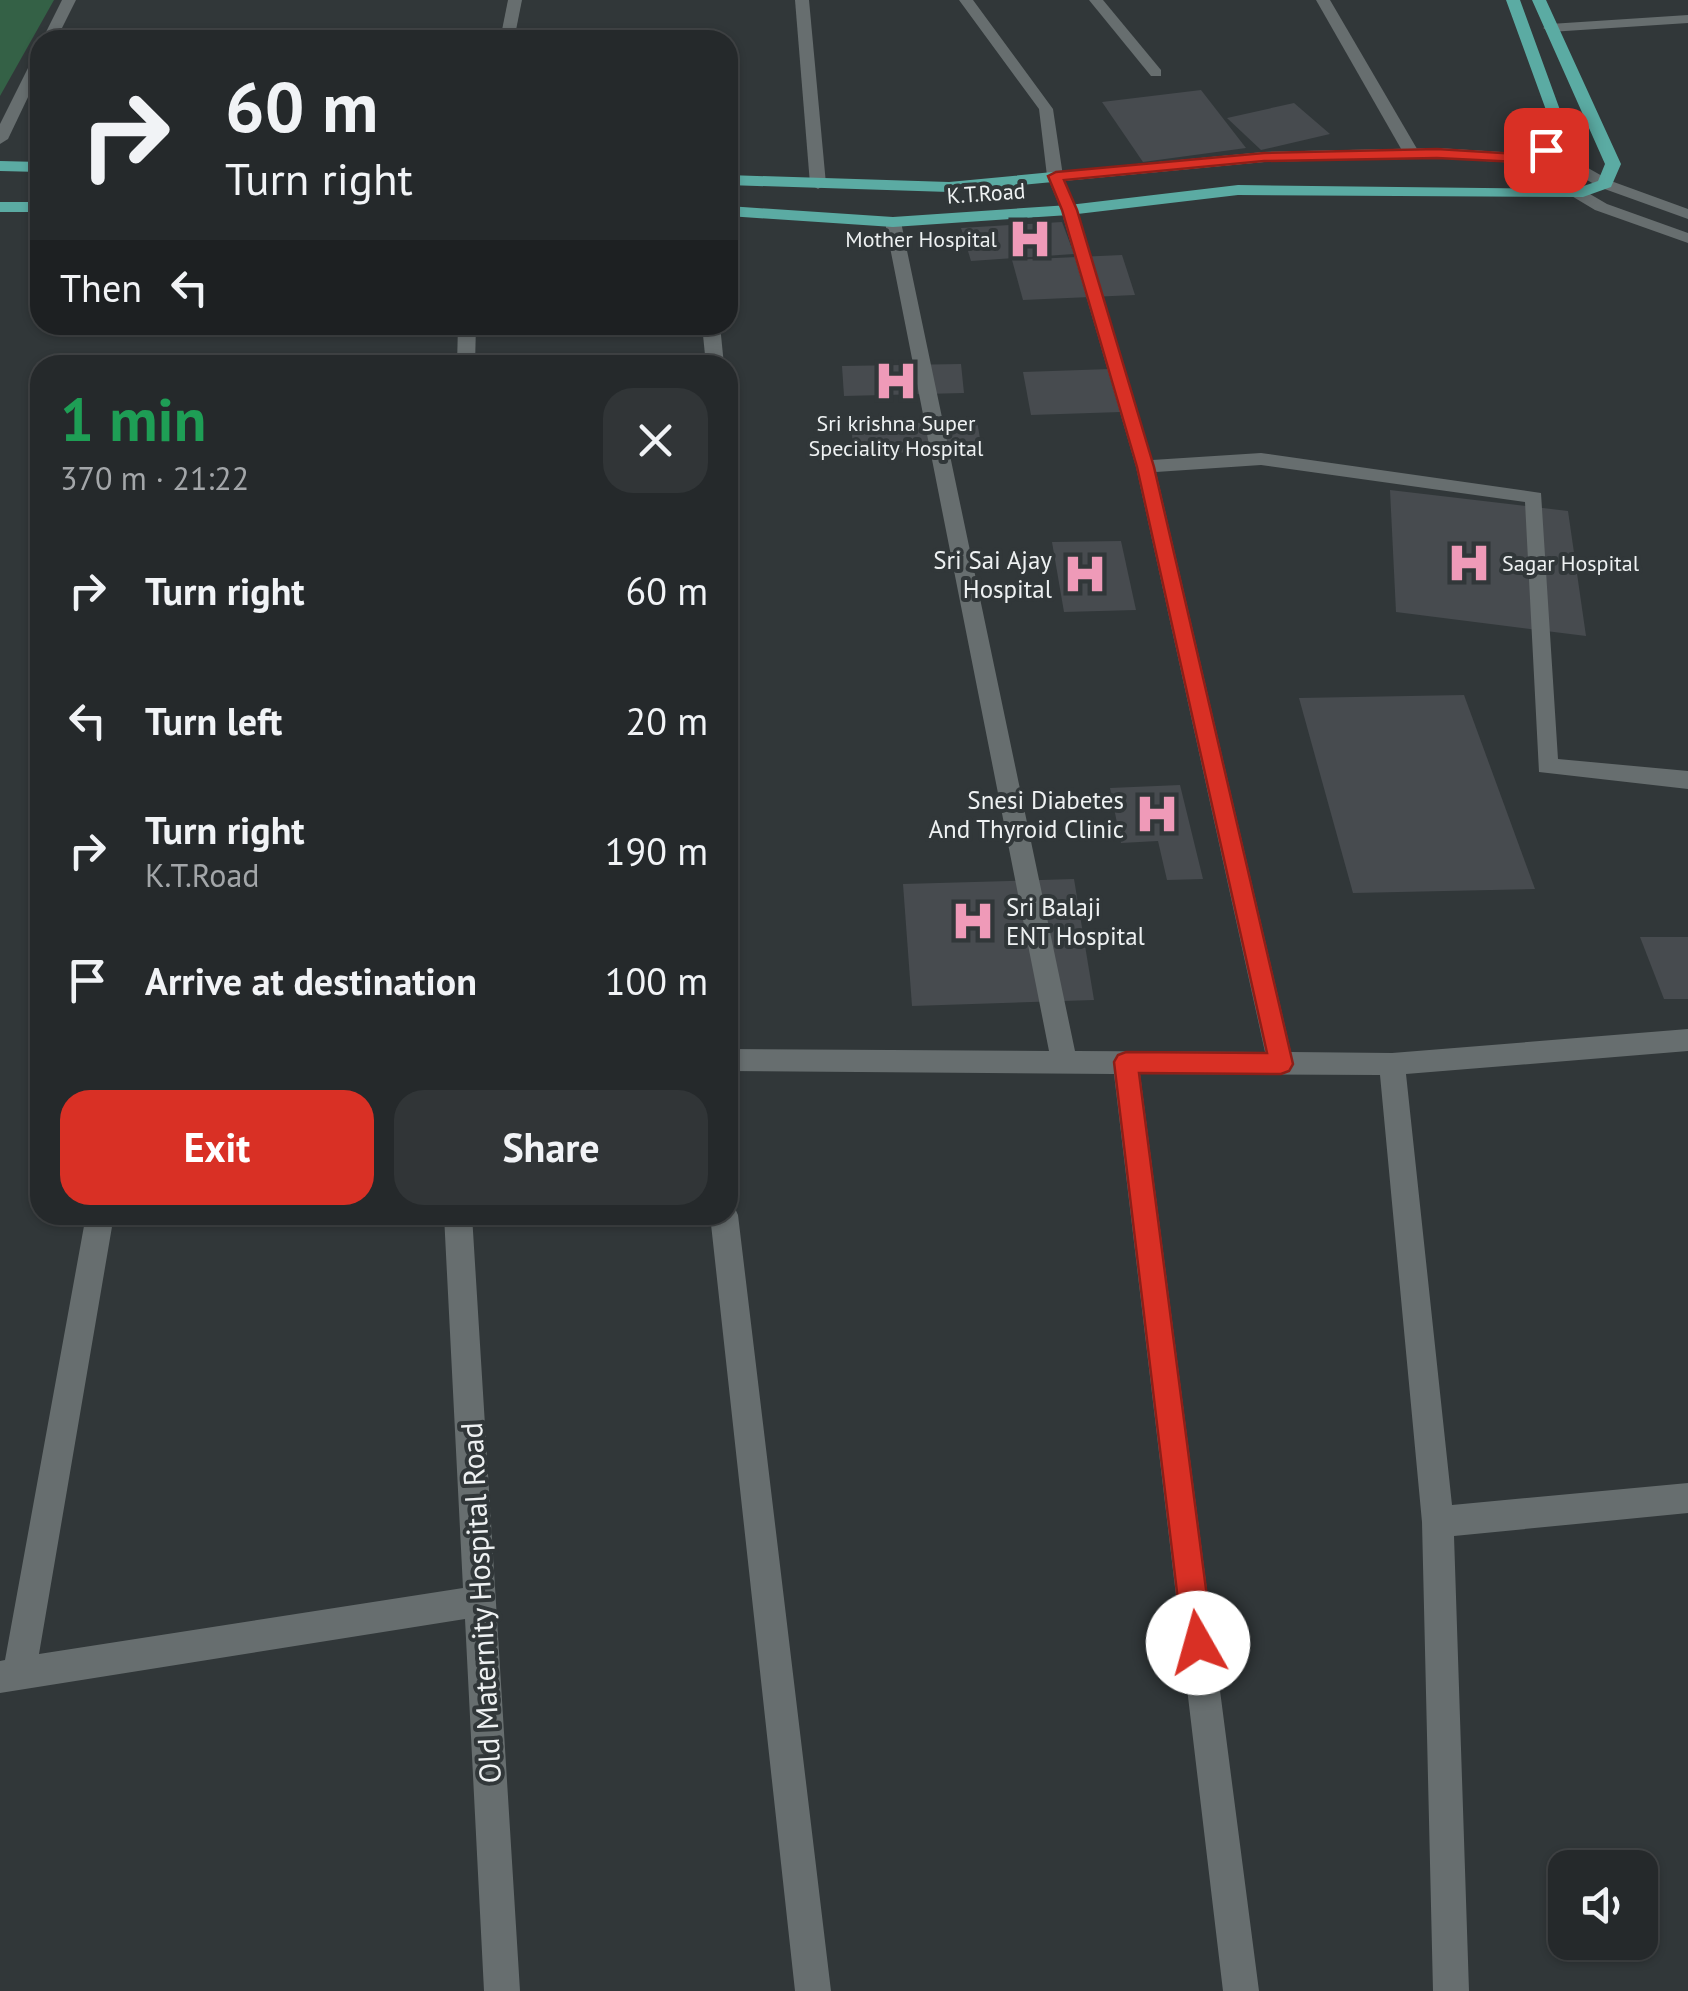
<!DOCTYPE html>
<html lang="en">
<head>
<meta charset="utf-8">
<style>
	body { margin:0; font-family:"PT Sans",sans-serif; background:#313537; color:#f1f3f6; height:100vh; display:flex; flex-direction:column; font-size:38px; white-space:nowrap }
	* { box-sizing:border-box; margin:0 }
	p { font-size:32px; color:#a3a6a9 }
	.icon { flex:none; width:55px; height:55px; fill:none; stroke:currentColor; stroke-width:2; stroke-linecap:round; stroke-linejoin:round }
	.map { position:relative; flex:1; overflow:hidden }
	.panel { position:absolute; left:30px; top:355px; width:708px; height:870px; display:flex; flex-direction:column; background:#25292b; border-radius:30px; box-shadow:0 2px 8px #0004,0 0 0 2px #424547 }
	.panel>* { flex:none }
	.top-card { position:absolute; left:30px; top:30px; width:708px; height:305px; border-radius:30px; box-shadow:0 2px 8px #0004,0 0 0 2px #424547; background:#25292b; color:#f1f3f6; overflow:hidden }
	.buttons { position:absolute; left:1548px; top:1850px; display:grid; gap:20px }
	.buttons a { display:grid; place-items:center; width:110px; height:110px; border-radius:20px; background:#25292b; box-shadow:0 2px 8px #0004,0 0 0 2px #424547; font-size:50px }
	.pin { position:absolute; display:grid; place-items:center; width:85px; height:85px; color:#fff; margin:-42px; border-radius:20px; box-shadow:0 5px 15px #0006 }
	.me { position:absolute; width:110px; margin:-55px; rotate:353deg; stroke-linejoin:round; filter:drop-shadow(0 0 8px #0008) }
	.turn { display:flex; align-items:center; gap:35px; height:210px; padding:0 30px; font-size:45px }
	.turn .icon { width:130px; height:130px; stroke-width:2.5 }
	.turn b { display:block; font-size:70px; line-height:85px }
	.then { display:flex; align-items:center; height:95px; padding:0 30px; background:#0003; gap:20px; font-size:38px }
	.round { display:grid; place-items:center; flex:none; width:105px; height:105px; border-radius:30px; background:#313537 }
	.headline { display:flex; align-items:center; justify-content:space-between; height:170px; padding:0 30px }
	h1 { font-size:60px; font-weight:700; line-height:75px; color:#1e9e55 }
	.button { display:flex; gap:20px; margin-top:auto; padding:20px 30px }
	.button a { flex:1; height:115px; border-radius:30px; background:#d93025; color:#fff; font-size:40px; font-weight:700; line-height:115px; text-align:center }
	.button a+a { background:#313537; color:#f1f3f6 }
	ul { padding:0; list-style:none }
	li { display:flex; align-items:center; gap:30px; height:130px; padding:0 30px }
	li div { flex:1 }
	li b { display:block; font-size:38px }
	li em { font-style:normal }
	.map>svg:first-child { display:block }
</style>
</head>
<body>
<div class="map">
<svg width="1688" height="1991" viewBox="0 0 1688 1991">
	<rect width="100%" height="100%" fill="#313739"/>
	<path fill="#346146" d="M 0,0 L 54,0 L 0,96 Z"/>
	<g fill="#474b4f">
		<path d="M 1201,90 L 1246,148 L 1143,162 L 1102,102 Z"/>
		<path d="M 1294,103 L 1330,134 L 1261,150 L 1227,118 Z"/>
		<path d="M 1062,222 L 1074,254 L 971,261 L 961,228 Z"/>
		<path d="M 1122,255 L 1135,295 L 1023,300 L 1012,260 Z"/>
		<path d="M 961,364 L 964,393 L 844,396 L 842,366 Z"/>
		<path d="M 1110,369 L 1121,412 L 1031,415 L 1023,372 Z"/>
		<path d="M 977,421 L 982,450 L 854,454 L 851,425 Z"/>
		<path d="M 1390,490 L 1568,511 L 1586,636 L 1396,612 Z"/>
		<path d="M 1121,541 L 1136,610 L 1064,612 L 1052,542 Z"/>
		<path d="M 1464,695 L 1535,889 L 1353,893 L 1299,698 Z"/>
		<path d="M 1180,785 L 1203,879 L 1167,880 L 1158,841 L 1121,843 L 1110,788 Z"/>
		<path d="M 1074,879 L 1094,1000 L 912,1006 L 903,884 Z"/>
		<path d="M 1640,937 L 1688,937 L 1688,999 L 1664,999 Z"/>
		<path d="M 254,1215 L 400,1215 L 399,1221 L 253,1222 Z"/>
	</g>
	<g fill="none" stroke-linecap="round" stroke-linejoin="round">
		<g fill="#676e6f" fill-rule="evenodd">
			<path d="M 62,0 L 76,0 L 56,40 L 42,40 Z"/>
			<path d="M 508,0 L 522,0 L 514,40 L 500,40 Z"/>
			<path d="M 795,0 L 809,0 L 826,184 L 818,189 L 810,184 Z"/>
			<path d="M 959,0 L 973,0 L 1053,109 L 1063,176 L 1077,210 L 1152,460 L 1261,453 L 1541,493 L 1558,759 L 1688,771 L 1688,789 L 1539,772 L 1525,502 L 1261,465 L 1156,472 L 1291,1052 L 1392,1053 L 1688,1029 L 1688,1051 L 1406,1074 L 1452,1505 L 1688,1483 L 1688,1513 L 1454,1536 L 1469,1991 L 1433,1991 L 1422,1522 L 1380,1075 L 1140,1074 L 1259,1991 L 1223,1991 L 1114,1074 L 728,1071 L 728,1049 L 1049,1051 L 885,222 L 893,217 L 901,222 L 1075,1051 L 1265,1052 L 1136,467 L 1061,210 L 1047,176 L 1039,109 Z"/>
			<path d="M 1089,0 L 1103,0 L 1161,70 L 1161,76 L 1151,76 Z"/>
			<path d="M 1316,0 L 1330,0 L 1420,154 L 1417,157 L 1404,154 Z"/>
			<path d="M 1688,15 L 1688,23 L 1550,32 L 1543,28 L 1550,24 Z"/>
			<path d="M 40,54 L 40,72 L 8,139 L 0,144 L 0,124 L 33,58 Z"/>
			<path d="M 1541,147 L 1551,147 L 1611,181 L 1688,209 L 1688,219 L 1599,187 L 1541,153 Z"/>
			<path d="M 1513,155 L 1523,155 L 1607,204 L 1688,233 L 1688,243 L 1595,210 L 1513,161 Z"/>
			<path d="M 458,325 L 476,325 L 475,365 L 457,365 Z"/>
			<path d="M 702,325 L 720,325 L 724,365 L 706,365 Z"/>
			<path d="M 728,1203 L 734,1206 L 738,1215 L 831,1991 L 795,1991 L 710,1215 L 728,1215 Z"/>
			<path d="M 86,1215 L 114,1215 L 39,1654 L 463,1588 L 444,1215 L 472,1215 L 520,1991 L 484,1991 L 465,1619 L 0,1693 L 0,1661 L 5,1660 Z"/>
		</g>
		<g fill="#5baba3" fill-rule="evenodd">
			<path d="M 1506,0 L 1520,0 L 1564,121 L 1566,137 L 1551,153 L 1518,163 L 1437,158 L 1264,162 L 949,192 L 728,185 L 728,175 L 949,182 L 1264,152 L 1437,148 L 1517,153 L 1541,147 L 1550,136 L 1550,121 Z"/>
			<path d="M 1532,0 L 1546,0 L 1621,164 L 1611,187 L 1583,197 L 1238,195 L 1069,215 L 893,227 L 728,216 L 728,206 L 893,217 L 1069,205 L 1238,185 L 1575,189 L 1598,181 L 1605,164 Z"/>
			<path d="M 0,161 L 40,162 L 40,172 L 0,171 Z"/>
			<rect x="0" y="202" width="40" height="10"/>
		</g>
	</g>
	<path fill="#d93025" stroke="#8d1f18" stroke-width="2.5" d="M 1546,146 L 1553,150 L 1551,153 L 1518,162 L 1437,158 L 1264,161 L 1064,180 L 1077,210 L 1154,467 L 1293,1064 L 1289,1071 L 1281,1074 L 1139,1073 L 1213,1643 L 1208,1653 L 1198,1658 L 1188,1653 L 1183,1643 L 1114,1062 L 1118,1055 L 1126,1052 L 1267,1053 L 1137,467 L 1062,210 L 1048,176 L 1056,172 L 1264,153 L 1437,149 L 1518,154 Z"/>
	<defs>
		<g id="hospital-bare" transform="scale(3.45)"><path d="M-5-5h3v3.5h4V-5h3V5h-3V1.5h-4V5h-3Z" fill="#ef9ab8" stroke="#313739" stroke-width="2.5" paint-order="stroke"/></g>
	</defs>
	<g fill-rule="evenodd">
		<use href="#hospital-bare" x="1030" y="239"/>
		<use href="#hospital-bare" x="896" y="381"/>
		<use href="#hospital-bare" x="1469" y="563"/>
		<use href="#hospital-bare" x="1085" y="574"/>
		<use href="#hospital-bare" x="1157" y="814"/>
		<use href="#hospital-bare" x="973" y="921"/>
	</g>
	<g text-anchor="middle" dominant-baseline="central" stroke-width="8" stroke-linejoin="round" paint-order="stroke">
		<g font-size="22" fill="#eef1f2" stroke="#313739">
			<text transform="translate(986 193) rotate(-4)">K.T.Road</text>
		</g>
		<g font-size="22" fill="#eef1f2" stroke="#313739" text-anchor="end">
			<text x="997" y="239">Mother Hospital</text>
			<text x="896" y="423" text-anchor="middle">Sri krishna Super<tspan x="896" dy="25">Speciality Hospital</tspan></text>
			<text x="1502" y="563" text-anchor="start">Sagar Hospital</text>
		</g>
		<g font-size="25" fill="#eef1f2" stroke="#313739" text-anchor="end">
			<text x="1052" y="560">Sri Sai Ajay<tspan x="1052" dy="29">Hospital</tspan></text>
			<text x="1124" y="800">Snesi Diabetes<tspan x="1124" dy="29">And Thyroid Clinic</tspan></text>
			<text x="1006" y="907" text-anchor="start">Sri Balaji<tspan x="1006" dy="29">ENT Hospital</tspan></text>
		</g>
		<g font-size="30" fill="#eef1f2" stroke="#313739">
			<text transform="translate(480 1603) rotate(-93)">Old Maternity Hospital Road</text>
		</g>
	</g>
</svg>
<div class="buttons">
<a><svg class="icon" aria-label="sound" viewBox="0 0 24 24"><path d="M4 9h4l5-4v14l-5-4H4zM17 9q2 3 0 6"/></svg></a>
</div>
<div class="pin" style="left:1546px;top:150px;background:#d93025"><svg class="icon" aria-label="arrive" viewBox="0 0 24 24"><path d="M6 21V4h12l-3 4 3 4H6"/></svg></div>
<svg class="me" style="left:1198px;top:1643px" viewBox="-20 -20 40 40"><circle r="19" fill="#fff"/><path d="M0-13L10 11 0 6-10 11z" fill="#d93025"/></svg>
<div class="top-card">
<div class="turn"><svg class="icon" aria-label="right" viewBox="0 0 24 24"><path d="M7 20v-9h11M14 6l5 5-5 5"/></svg><div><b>60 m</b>Turn right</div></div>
<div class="then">Then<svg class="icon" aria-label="left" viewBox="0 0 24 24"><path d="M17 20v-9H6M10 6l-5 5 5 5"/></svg></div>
</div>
<section class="panel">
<div class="headline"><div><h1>1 min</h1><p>370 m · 21:22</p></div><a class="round"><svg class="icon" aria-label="close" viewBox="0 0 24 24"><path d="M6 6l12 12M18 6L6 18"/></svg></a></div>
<ul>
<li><svg class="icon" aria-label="right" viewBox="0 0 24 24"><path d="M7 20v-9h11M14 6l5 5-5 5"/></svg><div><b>Turn right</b></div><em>60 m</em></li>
<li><svg class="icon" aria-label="left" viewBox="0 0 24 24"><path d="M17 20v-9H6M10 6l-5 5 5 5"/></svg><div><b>Turn left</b></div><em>20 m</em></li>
<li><svg class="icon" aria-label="right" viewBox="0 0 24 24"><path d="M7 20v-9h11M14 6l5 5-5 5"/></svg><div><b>Turn right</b><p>K.T.Road</p></div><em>190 m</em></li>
<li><svg class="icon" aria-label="arrive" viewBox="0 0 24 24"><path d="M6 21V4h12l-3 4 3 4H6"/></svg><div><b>Arrive at destination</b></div><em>100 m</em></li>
</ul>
<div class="button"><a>Exit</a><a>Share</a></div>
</section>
</div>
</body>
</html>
